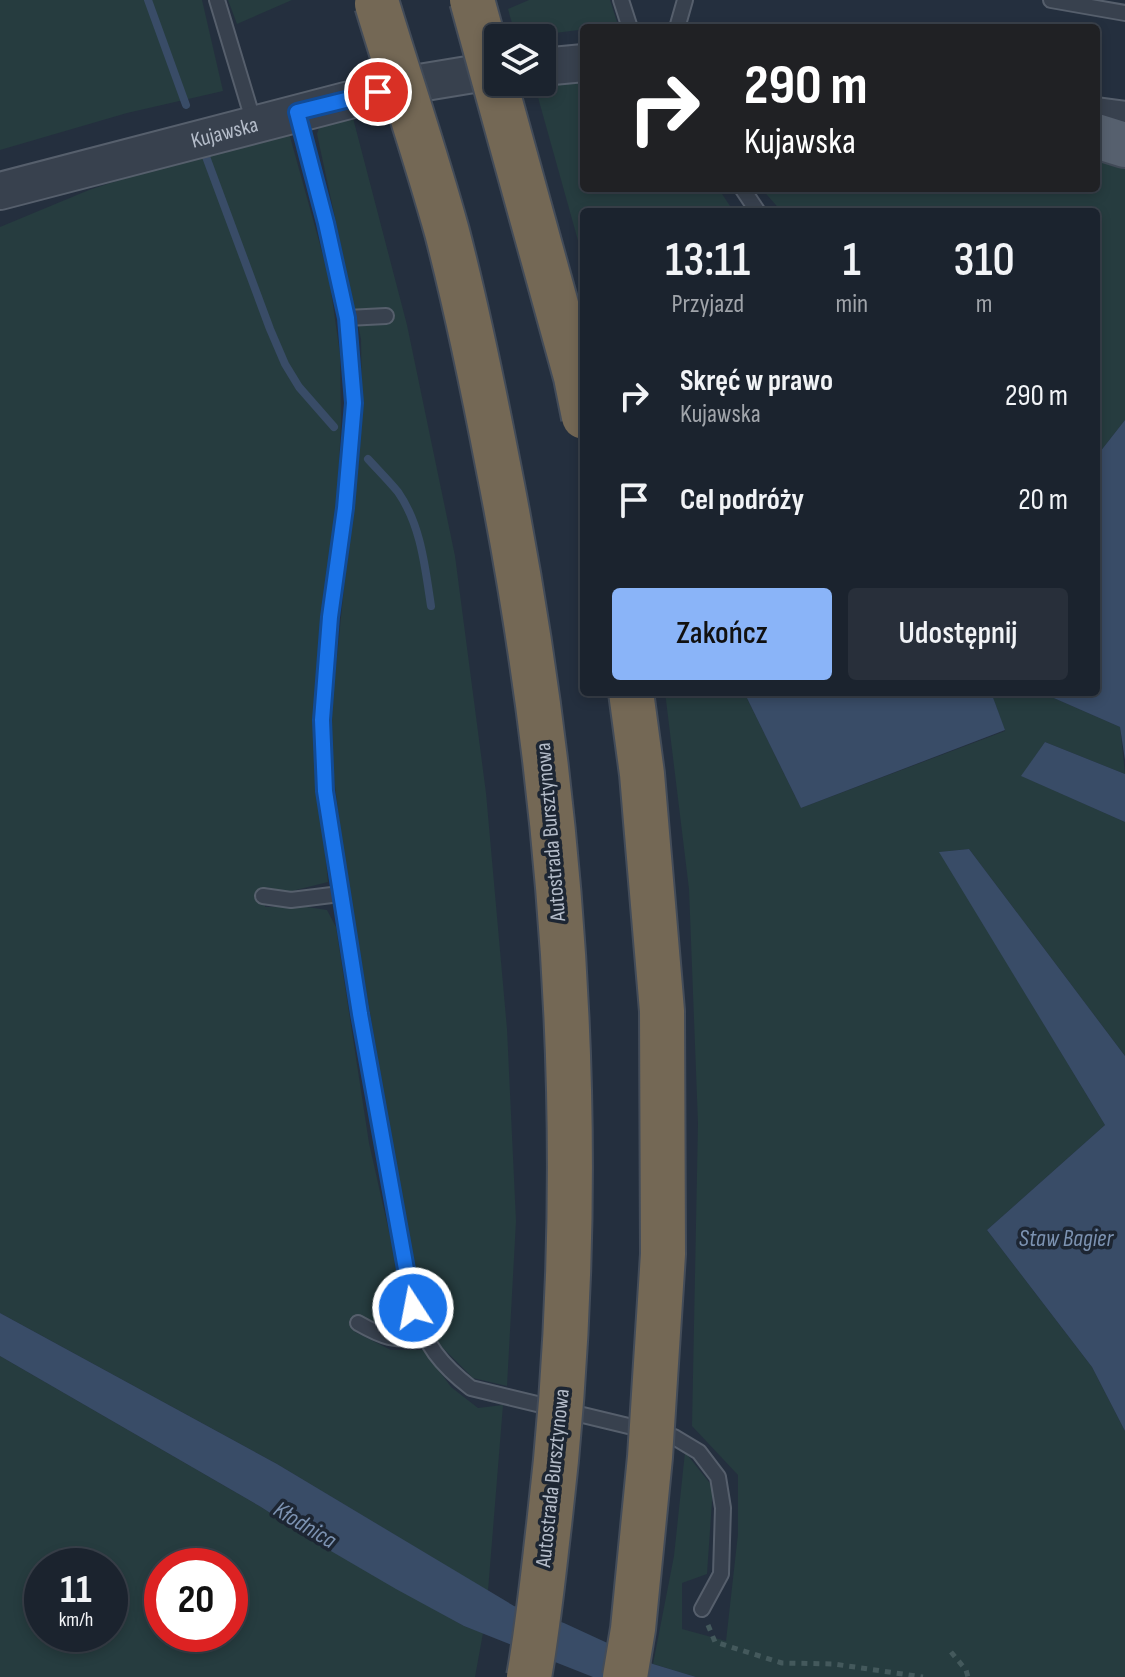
<!DOCTYPE html>
<html lang="pl">
<head>
<meta charset="utf-8">
<style>
	body { margin:0; font-family:"Sofia Sans Condensed",sans-serif; background:#282f3a; color:#f1f3f6; height:100vh; display:flex; flex-direction:column; font-size:30px; white-space:nowrap }
	* { box-sizing:border-box; margin:0 }
	p { font-size:26px; color:#a0a4aa }
	.icon { flex:none; width:44px; height:44px; fill:none; stroke:currentColor; stroke-width:2; stroke-linecap:round; stroke-linejoin:round }
	.map { position:relative; flex:1; overflow:hidden }
	.side { position:absolute; left:580px; top:208px; width:520px; height:488px; display:flex; flex-direction:column; background:#1b232e; border-radius:8px; box-shadow:0 4px 12px #0003,0 0 0 2px #39404a }
	.side>* { flex:none }
	.top-card { position:absolute; left:580px; top:24px; width:520px; height:168px; border-radius:8px; box-shadow:0 4px 12px #0003,0 0 0 2px #39404a; background:#202124; color:#fff; overflow:hidden }
	.tools { position:absolute; left:484px; top:24px; display:grid; gap:16px }
	.tools a { display:grid; place-items:center; width:72px; height:72px; border-radius:8px; background:#1b232e; box-shadow:0 4px 12px #0003,0 0 0 2px #39404a; font-size:40px }
	.speed { position:absolute; left:24px; top:1548px; display:flex; gap:16px; font-size:40px; font-weight:700; text-align:center }
	.speed>* { display:grid; place-content:center; width:104px; height:104px; border-radius:50%; background:#1b232e; box-shadow:0 4px 12px #0003,0 0 0 2px #39404a; line-height:1 }
	.speed small { font-size:20px; font-weight:400 }
	.speed .limit { border:12px solid #d22; background:#fff; color:#111 }
	.pin { position:absolute; display:grid; place-items:center; width:68px; height:68px; color:#fff; margin:-34px; border:4px solid #fff; border-radius:50%; box-shadow:0 2px 8px #0007 }
	.me { position:absolute; width:88px; margin:-44px; rotate:349deg; stroke-linejoin:round; filter:drop-shadow(0 0 6px #0008) }
	.turn { display:flex; align-items:center; gap:28px; height:168px; padding:0 32px; font-size:36px }
	.turn .icon { width:104px; height:104px; stroke-width:2.5 }
	.turn b { display:block; font-size:56px; line-height:68px }
	.eta { display:flex; justify-content:space-evenly; align-items:center; height:136px; text-align:center }
	.eta b { font-size:48px; font-weight:600; line-height:56px }
	.action { display:flex; gap:16px; margin-top:auto; padding:16px 32px }
	.action a { flex:1; height:92px; border-radius:8px; background:#8ab4f8; color:#111; font-size:32px; font-weight:600; line-height:92px; text-align:center }
	.action a+a { background:#282f3a; color:#f1f3f6 }
	ul { padding:0; list-style:none }
	li { display:flex; align-items:center; gap:24px; height:104px; padding:0 32px }
	li div { flex:1 }
	li b { display:block; font-size:30px }
	li em { font-style:normal }
	.map>svg:first-child { display:block }
</style>
</head>
<body>
<div class="map">
<svg width="1125" height="1677" viewBox="0 0 1125 1677">
	<rect width="100%" height="100%" fill="#242f3e"/>
	<g fill="#263c3f" fill-rule="evenodd">
		<path d="M 0,0 L 202,0 L 223,91 L 127,113 L 0,150 Z"/>
		<path d="M 228,0 L 292,0 L 237,24 Z"/>
		<path d="M 529,0 L 610,0 L 618,25 L 516,38 L 508,9 Z"/>
		<path d="M 534,83 L 584,84 L 584,188 L 718,188 L 734,212 L 584,212 L 584,262 Z"/>
		<path d="M 353,118 L 407,325 L 455,556 L 486,793 L 507,1029 L 516,1221 L 507,1386 L 473,1378 L 440,1345 L 419,1303 L 343,853 L 329,735 L 362,410 L 361,339 L 317,134 L 320,125 Z"/>
		<path d="M 289,133 L 329,277 L 340,354 L 341,421 L 337,509 L 317,683 L 317,768 L 328,882 L 288,892 L 266,887 L 265,907 L 307,907 L 327,910 L 336,927 L 369,1143 L 410,1325 L 388,1325 L 355,1318 L 355,1332 L 391,1350 L 424,1350 L 451,1387 L 478,1408 L 503,1405 L 488,1591 L 277,1464 L 0,1313 L 0,227 L 89,190 L 190,157 Z"/>
		<path d="M 1096,147 L 1125,155 L 1125,420 L 1096,457 L 1096,212 L 782,212 L 761,188 L 1096,188 Z"/>
		<path d="M 665,692 L 744,692 L 801,808 L 1005,731 L 991,692 L 1040,692 L 1120,727 L 1125,774 L 1045,742 L 1022,776 L 1125,822 L 1125,1056 L 969,849 L 940,852 L 1105,1125 L 987,1230 L 1092,1367 L 1125,1431 L 1125,1677 L 696,1677 L 653,1664 L 674,1556 L 685,1452 L 713,1487 L 707,1574 L 682,1583 L 682,1629 L 726,1641 L 738,1534 L 738,1475 L 692,1426 L 698,1123 L 689,889 Z"/>
		<path d="M 0,1356 L 261,1507 L 312,1540 L 464,1626 L 483,1633 L 475,1677 L 0,1677 ZM 42,1566 L 110,1566 L 110,1634 L 42,1634 ZM 162,1566 L 230,1566 L 230,1634 L 162,1634 Z"/>
	</g>
	<g fill="#394c67">
		<path d="M 1125,420 L 1125,760 L 1120,727 L 1040,692 L 1096,692 L 1096,457 Z"/>
		<path d="M 744,692 L 991,692 L 1005,730 L 801,808 Z"/>
		<path d="M 1045,742 L 1125,774 L 1125,822 L 1021,776 Z"/>
		<path d="M 969,849 L 1125,1056 L 1125,1431 L 1092,1367 L 987,1230 L 1105,1125 L 939,852 Z"/>
		<path d="M 0,1313 L 277,1464 L 514,1606 L 564,1623 L 653,1664 L 696,1677 L 593,1677 L 464,1626 L 396,1589 L 312,1540 L 261,1507 L 0,1356 Z"/>
	</g>
	<g fill="none" stroke-linecap="round" stroke-linejoin="round">
		<g stroke="#394c67" stroke-width="8">
			<path d="M 148,0 L 186,105"/>
			<path d="M 205,154 L 270,329 L 285,364 L 299,387 L 334,427"/>
			<path d="M 368,459 C 378,470 389,481 398,492 C 421,525 425,567 431,606"/>
		</g>
		<g stroke="#565f6c" stroke-width="18">
			<g id="service">
				<path d="M 217,0 L 254,123"/>
				<path d="M 621,0 L 630,28"/>
				<path d="M 1051,0 L 1125,13"/>
				<path d="M 677,28 L 685,0"/>
				<path d="M 297,113 L 326,223 L 347,318 L 354,403 L 345,508 L 330,617 L 322,720 L 325,791 L 360,1014 L 413,1308 C 426,1345 440,1364 471,1388 L 674,1437 L 699,1452 L 718,1477 L 723,1508 L 721,1574 L 702,1609"/>
				<path d="M 742,188 L 758,212"/>
				<path d="M 347,318 L 386,316"/>
				<path d="M 263,896 L 291,900 L 340,894"/>
				<path d="M 358,1323 C 384,1338 393,1340 423,1338"/>
			</g>
		</g>
		<g stroke="#565f6c" stroke-width="40">
			<g id="tertiary">
				<path d="M 542,67 L 584,63"/>
				<path d="M 1096,116 L 1125,120"/>
				<path id="s1" d="M 0,191 L 407,85 L 498,70"/>
			</g>
		</g>
		<g stroke="#414a57" stroke-width="48">
			<path id="primary" d="M 1096,136 L 1125,145"/>
		</g>
		<g stroke="#44595c" stroke-width="5" stroke-dasharray="6 6" stroke-linecap="butt">
			<path d="M 708,1625 L 715,1642 L 782,1663 L 834,1664 L 923,1677"/>
			<path d="M 951,1652 L 966,1670 L 968,1677"/>
		</g>
		<use href="#service" stroke="#38414e" stroke-width="14"/>
		<use href="#tertiary" stroke="#38414e" stroke-width="36"/>
		<use href="#primary" stroke="#56606e" stroke-width="44"/>
		<g stroke="#434c59" stroke-width="48" stroke-linecap="butt">
			<g id="motorway-bridge">
				<path d="M 472,0 L 576,377 L 584,417"/>
				<path d="M 377,4 C 400,80 426,156 447,232 C 467,309 483,387 498,465 C 567,813 591,1172 549,1525 C 543,1576 538,1627 529,1677"/>
				<path d="M 625,1677 L 633,1629 L 650,1457 L 663,1254 L 662,1011 L 642,774 L 631,692"/>
			</g>
		</g>
		<use href="#motorway-bridge" stroke="#746855" stroke-width="44"/>
	</g>
	<g fill="none" stroke-linecap="round" stroke-linejoin="round">
		<g stroke="#114b97" stroke-width="20">
			<path id="route" d="M 378,92 L 297,112 L 326,223 L 347,318 L 354,403 L 345,508 L 330,617 L 322,720 L 325,791 L 360,1014 L 413,1308"/>
		</g>
		<use href="#route" stroke="#1a73e8" stroke-width="14"/>
	</g>
	<g text-anchor="middle" dominant-baseline="central" stroke-width="7" stroke-linejoin="round" paint-order="stroke">
		<g font-size="22" fill="#b4bcc9" stroke="#1d2633">
			<text stroke="none"><textPath href="#s1" startOffset="232">Kujawska</textPath></text>
			<text transform="translate(551 832) rotate(-95)">Autostrada Bursztynowa</text>
			<text transform="translate(553 1478) rotate(-84)">Autostrada Bursztynowa</text>
		</g>
		<g font-size="24" font-style="italic" fill="#7c92b1" stroke="#1d2633">
			<text x="1066" y="1238">Staw Bagier</text>
			<text transform="translate(305 1525) rotate(31)">Kłodnica</text>
		</g>
	</g>
</svg>
<div class="tools">
<a><svg class="icon" aria-label="layers" viewBox="0 0 24 24"><path d="M12 4l9 5-9 5-9-5zM3 14l9 5 9-5"/></svg></a>
</div>
<div class="speed"><div>11<small>km/h</small></div><div class="limit">20</div></div>
<div class="pin" style="left:378px;top:92px;background:#d93025"><svg class="icon" aria-label="arrive" viewBox="0 0 24 24"><path d="M6 21V4h12l-3 4 3 4H6"/></svg></div>
<svg class="me" style="left:413px;top:1308px" viewBox="-20 -20 40 40"><circle r="17" fill="#1a73e8" stroke="#fff" stroke-width="3"/><path d="M0-11L8 9 0 5-8 9z" fill="#fff"/></svg>
<div class="top-card">
<div class="turn"><svg class="icon" aria-label="right" viewBox="0 0 24 24"><path d="M7 20v-9h11M14 6l5 5-5 5"/></svg><div><b>290 m</b>Kujawska</div></div>
</div>
<section class="side">
<div class="eta">
<div><b>13:11</b><p>Przyjazd</p></div>
<div><b>1</b><p>min</p></div>
<div><b>310</b><p>m</p></div>
</div>
<ul>
<li><svg class="icon" aria-label="right" viewBox="0 0 24 24"><path d="M7 20v-9h11M14 6l5 5-5 5"/></svg><div><b>Skręć w prawo</b><p>Kujawska</p></div><em>290 m</em></li>
<li><svg class="icon" aria-label="arrive" viewBox="0 0 24 24"><path d="M6 21V4h12l-3 4 3 4H6"/></svg><div><b>Cel podróży</b></div><em>20 m</em></li>
</ul>
<div class="action"><a>Zakończ</a><a>Udostępnij</a></div>
</section>
</div>
</body>
</html>
